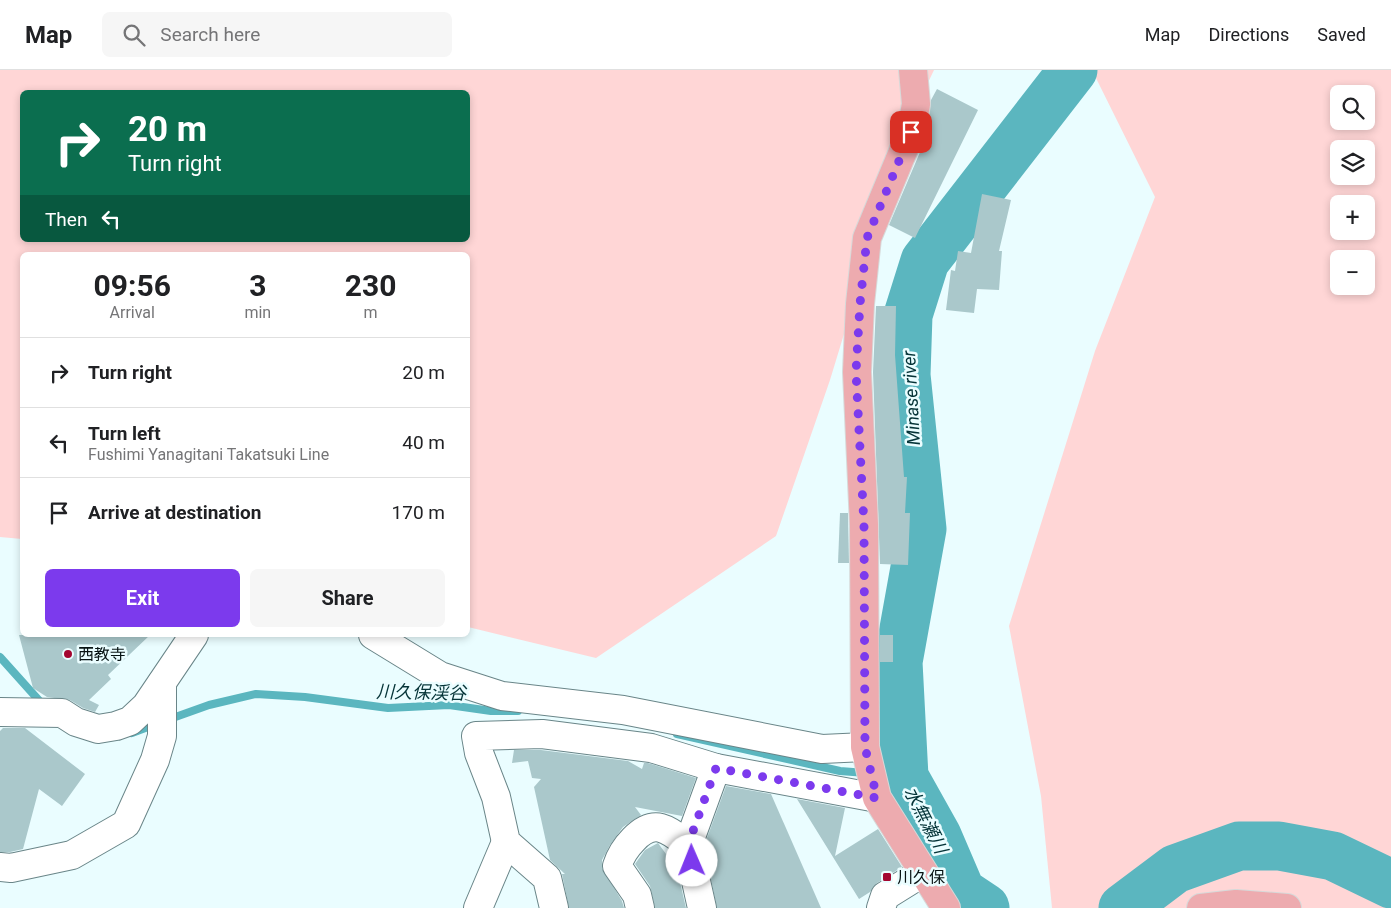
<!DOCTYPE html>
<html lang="en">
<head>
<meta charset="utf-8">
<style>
	body { margin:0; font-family:Roboto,"Noto Sans JP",sans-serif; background:#f6f6f6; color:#202124; height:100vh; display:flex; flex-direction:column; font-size:19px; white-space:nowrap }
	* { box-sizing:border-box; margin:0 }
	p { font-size:16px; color:#757577 }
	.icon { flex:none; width:28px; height:28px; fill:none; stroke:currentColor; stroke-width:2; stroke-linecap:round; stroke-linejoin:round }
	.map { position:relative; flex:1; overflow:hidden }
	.drawer { position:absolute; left:20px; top:182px; width:450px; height:385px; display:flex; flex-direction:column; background:#fff; border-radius:8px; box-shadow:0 2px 8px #0003 }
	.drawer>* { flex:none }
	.banner { position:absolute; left:20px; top:20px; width:450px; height:152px; border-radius:8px; box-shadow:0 2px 8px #0003; background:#0b6e4f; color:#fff; overflow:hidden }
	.tools { position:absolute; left:1330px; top:15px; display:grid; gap:10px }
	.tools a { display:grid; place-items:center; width:45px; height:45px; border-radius:8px; background:#fff; box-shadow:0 2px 8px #0003; font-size:25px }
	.pin { position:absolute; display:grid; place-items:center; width:42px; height:42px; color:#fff; margin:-21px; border-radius:10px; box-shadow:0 2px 8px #0006 }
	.me { position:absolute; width:55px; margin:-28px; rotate:359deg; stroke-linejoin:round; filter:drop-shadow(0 0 4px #0008) }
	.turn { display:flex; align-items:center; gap:18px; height:105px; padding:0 25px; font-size:22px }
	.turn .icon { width:65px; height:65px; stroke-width:2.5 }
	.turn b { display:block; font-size:35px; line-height:42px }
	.then { display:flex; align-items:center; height:48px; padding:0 25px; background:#0003; gap:10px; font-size:19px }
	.eta { display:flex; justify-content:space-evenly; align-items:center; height:85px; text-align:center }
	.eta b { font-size:30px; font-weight:700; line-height:35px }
	.cta { display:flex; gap:10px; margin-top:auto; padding:10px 25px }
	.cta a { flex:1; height:58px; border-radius:8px; background:#7c3aed; color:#fff; font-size:20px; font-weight:700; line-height:58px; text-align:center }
	.cta a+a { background:#f6f6f6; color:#202124 }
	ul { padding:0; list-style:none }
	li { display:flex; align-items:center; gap:15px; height:70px; padding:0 25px; border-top:1px solid #e0e0e0 }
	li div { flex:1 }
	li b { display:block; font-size:19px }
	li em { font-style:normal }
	header { display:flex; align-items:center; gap:30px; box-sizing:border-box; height:70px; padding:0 25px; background:#fff; border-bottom:1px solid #e0e0e0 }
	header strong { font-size:24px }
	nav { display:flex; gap:28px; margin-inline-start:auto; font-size:18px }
	.search { width:350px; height:45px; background:#f6f6f6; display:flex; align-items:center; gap:12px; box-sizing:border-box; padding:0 18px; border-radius:8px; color:#757577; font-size:19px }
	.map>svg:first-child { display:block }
</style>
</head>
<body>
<header>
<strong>Map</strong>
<div class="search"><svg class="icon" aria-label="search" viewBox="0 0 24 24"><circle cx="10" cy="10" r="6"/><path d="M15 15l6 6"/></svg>Search here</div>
<nav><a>Map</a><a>Directions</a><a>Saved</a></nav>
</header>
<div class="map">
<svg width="1391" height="838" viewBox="0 0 1391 838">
	<rect width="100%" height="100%" fill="#eafdff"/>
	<g fill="#ffd6d6" fill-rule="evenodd">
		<path d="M 0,0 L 934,0 L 907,57 L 830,310 L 776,466 L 596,588 L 468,557 L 468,185 L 22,185 L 22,469 L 0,467 ZM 22,22 L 468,22 L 468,170 L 22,170 Z"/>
		<path d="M 1092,0 L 1391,0 L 1391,838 L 1052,838 L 1041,726 L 1009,556 L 1095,281 L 1155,127 ZM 1339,24 L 1366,24 L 1366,51 L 1339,51 ZM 1339,79 L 1366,79 L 1366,106 L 1339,106 ZM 1339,134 L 1366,134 L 1366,161 L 1339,161 ZM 1339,189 L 1366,189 L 1366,216 L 1339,216 Z"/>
	</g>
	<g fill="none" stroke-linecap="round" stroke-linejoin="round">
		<g stroke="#5bb6bf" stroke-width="8">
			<path d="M 0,587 L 44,636"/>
			<path d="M 167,650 L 209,635 L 256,624 L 305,627 L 388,638 L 449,635 L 491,641 L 518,641"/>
			<path d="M 132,663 L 156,654"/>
			<path d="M 677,664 L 840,701 L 866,703"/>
			<path d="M 877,704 L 904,707"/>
		</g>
		<g stroke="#5bb6bf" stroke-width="49">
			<path d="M 985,838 L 961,822 L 937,766 L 904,707 L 898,592 L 922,459 L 906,305 L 908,245 L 925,191 L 1073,0"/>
			<path d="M 1123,838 L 1175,799 L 1239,776 L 1279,776 L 1333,786 L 1391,814"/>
		</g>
	</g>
	<g fill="#aac8cb">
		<path d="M 937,19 L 978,40 L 915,168 L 889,155 L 926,68 L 931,30 Z"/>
		<path d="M 982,124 L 1011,130 L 999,181 L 1002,181 L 999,220 L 977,219 L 974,243 L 946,240 L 951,200 L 955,201 L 958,181 L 971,183 Z"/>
		<path d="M 876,236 L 896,236 L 895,285 L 904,407 L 907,407 L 905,443 L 910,443 L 908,495 L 880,494 L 873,302 Z"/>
		<path d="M 840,443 L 848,443 L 849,493 L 838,493 Z"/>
		<path d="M 19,565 L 150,565 L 108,605 L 111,609 L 89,630 L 99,635 L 95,642 L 83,638 L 70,630 L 47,627 L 33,618 Z"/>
		<rect x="880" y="565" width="13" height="27"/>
		<path d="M 3,658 L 25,658 L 85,704 L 62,736 L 39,719 L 23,779 L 10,782 L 0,782 L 0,661 Z"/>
		<path d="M 514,680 L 541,680 L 628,691 L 642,699 L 644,693 L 648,693 L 696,708 L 682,746 L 635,737 L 641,745 L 623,757 L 610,775 L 602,790 L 602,798 L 622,831 L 624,838 L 569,838 L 562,804 L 565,804 L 550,790 L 534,717 L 541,709 L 532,708 L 528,691 L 512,693 Z"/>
		<path d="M 726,716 L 771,724 L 821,838 L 717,838 L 704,776 Z"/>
		<path d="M 797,729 L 845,738 L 835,786 L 878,759 L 902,797 L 877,813 L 870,822 L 859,829 Z"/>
		<path d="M 658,773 L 677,799 L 686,838 L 655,838 L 650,816 L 635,794 L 645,780 Z"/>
	</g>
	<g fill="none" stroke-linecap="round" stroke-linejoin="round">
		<g stroke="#698588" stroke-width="30">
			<g id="minor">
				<path d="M 373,565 L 440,606 L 502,626 L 623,640 L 822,679 L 865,677"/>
				<path d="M 0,642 L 62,643 L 76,652 L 98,659 L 116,656 L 130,651 L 146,636 L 194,565"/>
				<path d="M 0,797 L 11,798 L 72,785 L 126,754 L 155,690 L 162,666 L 162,613"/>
				<path d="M 478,838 L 506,772"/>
				<path d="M 554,838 L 547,808 L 506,772 L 496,727 L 479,683 L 476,666 L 542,664 L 651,678 L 716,698 L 877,728"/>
				<path d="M 640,838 L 637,825 L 617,796 C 622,780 642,753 661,758 C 672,761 680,769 688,775"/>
				<path d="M 702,838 L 688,775 L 716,698"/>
				<path d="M 881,838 L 885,826 L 922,803"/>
			</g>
		</g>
		<g stroke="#d7d9d9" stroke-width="30">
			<g id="major">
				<path d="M 913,0 L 916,34 L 911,62 L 867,168 L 860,234 L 857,302 L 864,455 L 865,677 L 877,728 L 946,838"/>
				<path d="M 1201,838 L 1236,834 L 1287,838"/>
			</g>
		</g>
		<use href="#minor" stroke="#fff" stroke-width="28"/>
		<use href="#major" stroke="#edabaf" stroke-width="28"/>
	</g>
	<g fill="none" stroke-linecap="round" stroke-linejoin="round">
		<path stroke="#7c3aed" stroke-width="9" stroke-dasharray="0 16.2" d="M 692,791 L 688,775 L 716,698 L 877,728 L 865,677 L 864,455 L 856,302 L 860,234 L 867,168 L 911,62"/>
	</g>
	<g fill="#a40630" stroke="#eafdff" stroke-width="2">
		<circle cx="68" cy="584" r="5"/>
		<rect x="882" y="802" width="10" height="10" rx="2.5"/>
	</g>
	<g text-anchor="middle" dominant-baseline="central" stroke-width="5" stroke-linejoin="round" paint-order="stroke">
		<g font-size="16" fill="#071213" stroke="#eafdff" text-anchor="start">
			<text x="78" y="584">西教寺</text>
			<text x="897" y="807">川久保</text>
		</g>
		<g font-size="18" font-style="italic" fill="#043337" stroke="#eafdff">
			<text transform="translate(911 328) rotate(-93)">Minase river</text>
			<text transform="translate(421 622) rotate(1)">川久保渓谷</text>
			<text transform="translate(926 750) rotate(63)">水無瀬川</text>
		</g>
	</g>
</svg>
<div class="tools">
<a><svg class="icon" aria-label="search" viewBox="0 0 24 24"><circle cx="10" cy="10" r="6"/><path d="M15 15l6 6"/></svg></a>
<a><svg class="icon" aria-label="layers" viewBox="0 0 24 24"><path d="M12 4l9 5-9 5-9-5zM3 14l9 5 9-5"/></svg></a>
<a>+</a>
<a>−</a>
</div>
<div class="pin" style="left:911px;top:62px;background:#d93025"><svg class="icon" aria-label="arrive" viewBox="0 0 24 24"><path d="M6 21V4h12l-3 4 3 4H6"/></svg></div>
<svg class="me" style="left:692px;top:791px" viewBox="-20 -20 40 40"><circle r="19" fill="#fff"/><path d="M0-13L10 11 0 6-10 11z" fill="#7c3aed"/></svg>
<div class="banner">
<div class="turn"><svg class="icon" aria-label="right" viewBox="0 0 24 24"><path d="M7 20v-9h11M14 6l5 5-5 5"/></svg><div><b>20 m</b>Turn right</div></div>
<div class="then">Then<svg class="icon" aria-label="left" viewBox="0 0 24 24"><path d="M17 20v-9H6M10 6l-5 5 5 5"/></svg></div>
</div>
<section class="drawer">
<div class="eta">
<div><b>09:56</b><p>Arrival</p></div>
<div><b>3</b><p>min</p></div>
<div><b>230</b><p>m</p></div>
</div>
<ul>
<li><svg class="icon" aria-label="right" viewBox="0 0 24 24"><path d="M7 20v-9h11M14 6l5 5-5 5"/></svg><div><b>Turn right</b></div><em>20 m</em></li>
<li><svg class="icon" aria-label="left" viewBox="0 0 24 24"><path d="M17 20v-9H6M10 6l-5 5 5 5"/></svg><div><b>Turn left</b><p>Fushimi Yanagitani Takatsuki Line</p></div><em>40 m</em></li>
<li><svg class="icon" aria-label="arrive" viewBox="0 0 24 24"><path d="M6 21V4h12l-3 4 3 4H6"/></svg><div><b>Arrive at destination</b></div><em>170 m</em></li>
</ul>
<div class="cta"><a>Exit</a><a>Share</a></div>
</section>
</div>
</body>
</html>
